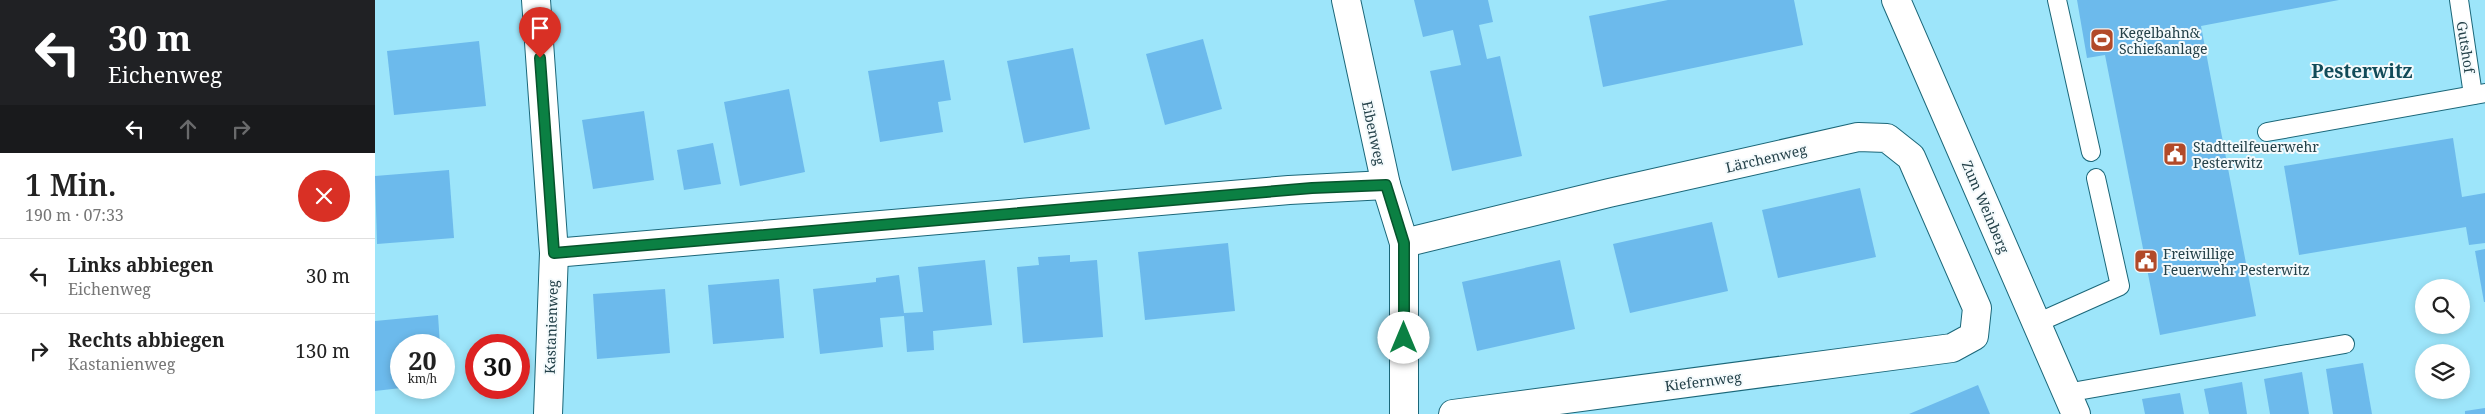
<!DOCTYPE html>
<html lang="de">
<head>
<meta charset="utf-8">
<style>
	body { margin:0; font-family:"Noto Serif",serif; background:#f2f2f2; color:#222; height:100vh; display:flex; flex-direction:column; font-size:19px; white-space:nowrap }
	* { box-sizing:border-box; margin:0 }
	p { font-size:16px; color:#767676 }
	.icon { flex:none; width:28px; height:28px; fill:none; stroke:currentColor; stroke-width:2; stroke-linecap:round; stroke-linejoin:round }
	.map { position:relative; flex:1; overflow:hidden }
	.details { display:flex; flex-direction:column; background:#fff; width:375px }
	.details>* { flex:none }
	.banner { background:#202124; color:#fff; overflow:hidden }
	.controls { position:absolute; left:2040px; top:279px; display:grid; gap:10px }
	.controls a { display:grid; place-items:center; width:55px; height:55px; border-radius:50%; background:#fff; box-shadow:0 2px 8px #0003; font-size:25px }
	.speed { position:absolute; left:15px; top:334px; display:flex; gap:10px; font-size:25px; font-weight:700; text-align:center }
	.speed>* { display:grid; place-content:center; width:65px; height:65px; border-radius:50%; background:#fff; box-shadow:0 2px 8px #0003; line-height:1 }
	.speed small { font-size:12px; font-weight:400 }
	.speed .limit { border:8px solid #d22; background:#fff; color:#111 }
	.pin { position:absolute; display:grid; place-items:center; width:42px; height:42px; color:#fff; margin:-51px -21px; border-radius:50% 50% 50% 0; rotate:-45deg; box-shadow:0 0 5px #0007 }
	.pin .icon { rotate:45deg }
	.me { position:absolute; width:55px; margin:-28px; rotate:0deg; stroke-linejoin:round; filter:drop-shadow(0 0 4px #0008) }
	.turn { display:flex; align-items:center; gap:18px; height:105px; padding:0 25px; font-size:22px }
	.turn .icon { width:65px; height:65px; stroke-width:2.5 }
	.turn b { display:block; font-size:35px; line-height:42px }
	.lanes { display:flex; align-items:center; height:48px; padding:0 25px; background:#0003; justify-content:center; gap:25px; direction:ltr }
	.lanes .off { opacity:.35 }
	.round { display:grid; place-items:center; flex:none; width:52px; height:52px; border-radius:26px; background:#f2f2f2 }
	.overview { display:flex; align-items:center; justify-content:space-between; height:85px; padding:0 25px }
	h1 { font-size:30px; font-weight:600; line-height:38px }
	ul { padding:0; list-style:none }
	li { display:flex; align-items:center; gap:15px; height:75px; padding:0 25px; border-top:1px solid #e0e0e0 }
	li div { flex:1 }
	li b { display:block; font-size:19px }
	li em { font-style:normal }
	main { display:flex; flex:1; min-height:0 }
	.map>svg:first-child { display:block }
</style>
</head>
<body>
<main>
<section class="details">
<div class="banner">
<div class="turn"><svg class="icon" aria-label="left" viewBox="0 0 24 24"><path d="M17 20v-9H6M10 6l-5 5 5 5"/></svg><div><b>30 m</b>Eichenweg</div></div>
<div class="lanes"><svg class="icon" aria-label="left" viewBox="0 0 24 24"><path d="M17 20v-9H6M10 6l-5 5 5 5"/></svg><svg class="icon off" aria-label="ahead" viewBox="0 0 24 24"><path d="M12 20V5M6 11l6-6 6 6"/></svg><svg class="icon off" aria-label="right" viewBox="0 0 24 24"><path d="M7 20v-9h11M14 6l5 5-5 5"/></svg></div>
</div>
<div class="overview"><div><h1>1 Min.</h1><p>190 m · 07:33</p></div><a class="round" style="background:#d93025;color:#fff"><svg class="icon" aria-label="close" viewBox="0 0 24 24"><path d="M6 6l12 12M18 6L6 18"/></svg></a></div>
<ul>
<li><svg class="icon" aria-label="left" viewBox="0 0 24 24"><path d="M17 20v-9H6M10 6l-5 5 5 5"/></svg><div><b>Links abbiegen</b><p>Eichenweg</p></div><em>30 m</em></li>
<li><svg class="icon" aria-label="right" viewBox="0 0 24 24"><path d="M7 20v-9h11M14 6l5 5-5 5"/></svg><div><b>Rechts abbiegen</b><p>Kastanienweg</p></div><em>130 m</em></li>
</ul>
</section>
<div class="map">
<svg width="2110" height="414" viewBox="0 0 2110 414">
	<rect width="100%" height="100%" fill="#9de5fa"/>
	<g fill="#6cbaec">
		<path d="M 1039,0 L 1113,0 L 1118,22 L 1104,25 L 1112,59 L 1125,56 L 1147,156 L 1077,171 L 1055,71 L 1086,65 L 1078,30 L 1048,37 Z"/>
		<path d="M 1293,0 L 1419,0 L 1428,45 L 1228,87 L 1214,16 Z"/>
		<path d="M 1702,0 L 1964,0 L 1826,26 L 1881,316 L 1785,335 L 1730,55 L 1712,58 Z"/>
		<path d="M 828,39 L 847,109 L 790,125 L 771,54 Z"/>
		<path d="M 104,41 L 111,106 L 19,115 L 12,51 Z"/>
		<path d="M 698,48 L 715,129 L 649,143 L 632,61 Z"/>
		<path d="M 569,60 L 576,100 L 563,102 L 568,132 L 505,142 L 493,71 Z"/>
		<path d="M 414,89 L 430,172 L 365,186 L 349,102 Z"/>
		<path d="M 269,111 L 279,180 L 218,189 L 207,120 Z"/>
		<path d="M 2078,138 L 2087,197 L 2110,193 L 2110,243 L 2094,245 L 2091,227 L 1924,255 L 1909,166 Z"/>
		<path d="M 338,143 L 346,184 L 309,190 L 302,150 Z"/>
		<path d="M 74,170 L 79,238 L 2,244 L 0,176 Z"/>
		<path d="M 1485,188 L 1501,257 L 1403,278 L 1387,210 Z"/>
		<path d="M 1337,222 L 1353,291 L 1255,313 L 1238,244 Z"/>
		<path d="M 853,243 L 860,311 L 770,320 L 763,252 Z"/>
		<path d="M 2110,249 L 2110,302 L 2109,302 L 2100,251 Z"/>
		<path d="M 695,255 L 695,262 L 722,260 L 728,337 L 648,343 L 642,267 L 664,265 L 663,257 Z"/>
		<path d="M 610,260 L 617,325 L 558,331 L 559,350 L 532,352 L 529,316 L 505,318 L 508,347 L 445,354 L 438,289 L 501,282 L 501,278 L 524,275 L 529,313 L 548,312 L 543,267 Z"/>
		<path d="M 1185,260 L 1200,329 L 1102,351 L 1087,282 Z"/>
		<path d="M 404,279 L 409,338 L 338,344 L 333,285 Z"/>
		<path d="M 290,289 L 295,353 L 222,359 L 218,294 Z"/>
		<path d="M 63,315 L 65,345 L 26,345 L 26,388 L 0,391 L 0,321 Z"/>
		<path d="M 1988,363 L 1997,414 L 1958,414 L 1951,369 Z"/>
		<path d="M 1927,372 L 1934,414 L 1895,414 L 1889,379 Z"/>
		<path d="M 1867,382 L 1872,414 L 1834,414 L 1829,389 Z"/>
		<path d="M 1603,385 L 1615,414 L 1534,414 Z"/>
		<path d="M 1805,393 L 1809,414 L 1770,414 L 1767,399 Z"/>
		<path d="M 2110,408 L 2110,414 L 2090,414 L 2090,411 Z"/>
	</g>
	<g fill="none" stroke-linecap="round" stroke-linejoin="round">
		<g stroke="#1b6779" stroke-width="20">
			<g id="lane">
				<path d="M 1682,0 L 1716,152"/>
				<path d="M 2084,0 L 2098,95"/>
				<path d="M 1892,132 L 2110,93"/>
				<path d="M 1662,323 L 1745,286 L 1721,178"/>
				<path d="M 1691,393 L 1970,344"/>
			</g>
		</g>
		<g stroke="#1b6779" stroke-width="30">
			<g id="street">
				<path d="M 161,0 L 179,253 L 173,414"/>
				<path d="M 971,0 L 1011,185 L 1029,243 L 1029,414"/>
				<path d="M 1029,243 L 1234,193 L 1483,137 L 1512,138 L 1536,157 L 1602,308 L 1599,336 L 1577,348 L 1078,414"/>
				<path d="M 179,253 L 914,190 L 1011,185"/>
			</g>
		</g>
		<g stroke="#1b6779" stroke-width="30">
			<path id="secondary" d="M 1521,0 L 1701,414"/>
		</g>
		<use href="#lane" stroke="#fff" stroke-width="18"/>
		<use href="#street" stroke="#fff" stroke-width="28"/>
		<use href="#secondary" stroke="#fff" stroke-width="28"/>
	</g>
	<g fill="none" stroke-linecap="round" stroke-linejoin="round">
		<g stroke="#07532c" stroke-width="12">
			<path id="route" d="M 165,58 L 179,253 L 937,188 L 1011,185 L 1029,243 L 1029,338"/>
		</g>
		<use href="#route" stroke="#0b8043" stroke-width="9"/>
	</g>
	<defs>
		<g id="stadium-square" transform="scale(1.25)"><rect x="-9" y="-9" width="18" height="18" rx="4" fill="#b24a29" stroke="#f4fafc"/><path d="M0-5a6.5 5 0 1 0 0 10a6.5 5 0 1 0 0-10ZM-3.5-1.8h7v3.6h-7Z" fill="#fff"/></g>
		<g id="civic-square" transform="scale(1.25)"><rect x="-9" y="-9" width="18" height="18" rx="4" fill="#b24a29" stroke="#f4fafc"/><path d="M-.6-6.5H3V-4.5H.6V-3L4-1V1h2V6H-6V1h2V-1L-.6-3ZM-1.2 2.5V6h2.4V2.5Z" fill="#fff"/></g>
	</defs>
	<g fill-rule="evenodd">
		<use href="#stadium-square" x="1727" y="40"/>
		<use href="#civic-square" x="1800" y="154"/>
		<use href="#civic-square" x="1771" y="261"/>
	</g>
	<g text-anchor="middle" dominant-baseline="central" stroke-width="4" stroke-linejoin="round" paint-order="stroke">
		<g font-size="14" fill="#244149" stroke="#f4fafc" text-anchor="start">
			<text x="1744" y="32">Kegelbahn&amp;<tspan x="1744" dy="16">Schießanlage</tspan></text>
			<text x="1818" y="146">Stadtteilfeuerwehr<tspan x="1818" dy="16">Pesterwitz</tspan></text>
			<text x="1788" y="253">Freiwillige<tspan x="1788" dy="16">Feuerwehr Pesterwitz</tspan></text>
		</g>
		<g font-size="14" fill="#244149" stroke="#f4fafc">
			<text transform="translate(2091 47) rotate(81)">Gutshof</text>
			<text transform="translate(999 133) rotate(78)">Eibenweg</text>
			<text transform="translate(1391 158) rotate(-13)">Lärchenweg</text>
			<text transform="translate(1611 207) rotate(67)">Zum Weinberg</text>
			<text transform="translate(176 327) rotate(-88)">Kastanienweg</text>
			<text transform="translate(1328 381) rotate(-7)">Kiefernweg</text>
		</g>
		<g font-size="19" font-weight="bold" fill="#114b59" stroke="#f4fafc">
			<text x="1987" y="71">Pesterwitz</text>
		</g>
	</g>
</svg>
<div class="controls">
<a><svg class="icon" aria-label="search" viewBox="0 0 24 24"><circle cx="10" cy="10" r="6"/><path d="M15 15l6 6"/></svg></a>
<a><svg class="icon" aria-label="layers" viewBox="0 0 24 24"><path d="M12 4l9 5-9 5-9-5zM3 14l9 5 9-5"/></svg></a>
</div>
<div class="speed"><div>20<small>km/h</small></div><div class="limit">30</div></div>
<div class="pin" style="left:165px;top:58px;background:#d93025"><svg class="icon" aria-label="arrive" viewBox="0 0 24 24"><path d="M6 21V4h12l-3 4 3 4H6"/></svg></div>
<svg class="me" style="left:1029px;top:338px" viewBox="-20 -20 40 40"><circle r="19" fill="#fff"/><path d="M0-13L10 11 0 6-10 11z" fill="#0b8043"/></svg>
</div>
</main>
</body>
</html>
